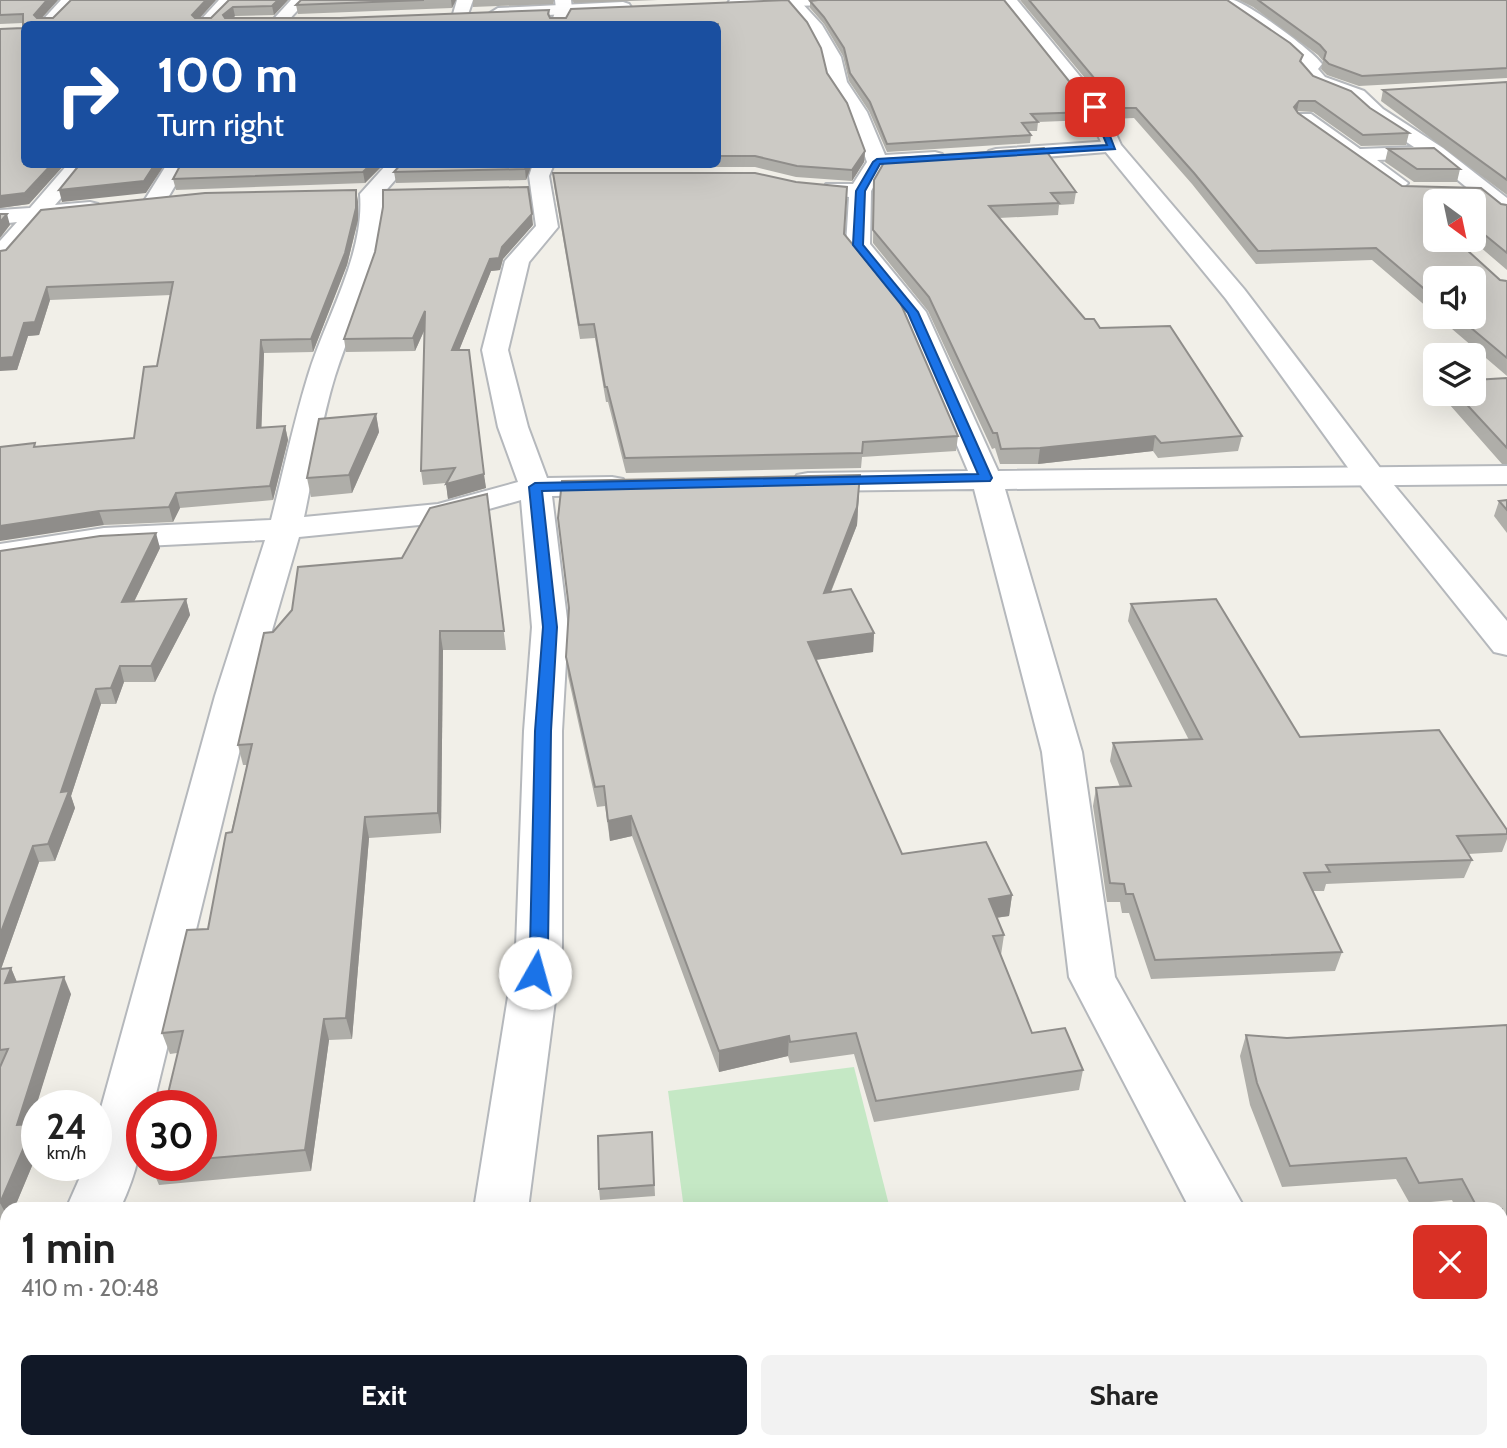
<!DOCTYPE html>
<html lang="en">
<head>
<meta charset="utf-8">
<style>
	body { margin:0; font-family:Cabin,sans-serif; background:#f2f2f2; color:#222; height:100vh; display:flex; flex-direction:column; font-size:26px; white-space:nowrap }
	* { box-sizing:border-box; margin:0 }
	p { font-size:23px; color:#767676 }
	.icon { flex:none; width:38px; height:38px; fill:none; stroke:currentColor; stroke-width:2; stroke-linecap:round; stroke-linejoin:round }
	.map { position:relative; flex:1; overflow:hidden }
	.panel { position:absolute; left:0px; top:1202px; width:1508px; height:247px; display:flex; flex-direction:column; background:#fff; border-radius:21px 21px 0 0; box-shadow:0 7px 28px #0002 }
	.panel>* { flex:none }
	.hud { position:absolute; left:21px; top:21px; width:700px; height:147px; border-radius:10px; box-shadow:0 7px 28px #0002; background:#1a4fa0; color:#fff; overflow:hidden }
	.needle { width:46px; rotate:147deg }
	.controls { position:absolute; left:1423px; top:189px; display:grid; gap:14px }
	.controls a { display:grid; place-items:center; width:63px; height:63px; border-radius:10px; background:#fff; box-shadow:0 7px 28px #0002; font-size:35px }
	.speed { position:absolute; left:21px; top:1090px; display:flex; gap:14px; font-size:35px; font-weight:700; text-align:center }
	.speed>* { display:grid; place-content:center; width:91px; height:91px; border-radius:50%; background:#fff; box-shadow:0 7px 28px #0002; line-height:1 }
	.speed small { font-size:18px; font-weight:400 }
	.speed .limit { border:10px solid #d22; background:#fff; color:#111 }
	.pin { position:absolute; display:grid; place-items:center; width:60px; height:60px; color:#fff; margin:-30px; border-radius:14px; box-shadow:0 4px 10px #0006 }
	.me { position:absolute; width:77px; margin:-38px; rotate:7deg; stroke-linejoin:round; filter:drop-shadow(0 0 5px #0008) }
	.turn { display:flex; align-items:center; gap:24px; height:147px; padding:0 21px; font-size:32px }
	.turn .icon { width:91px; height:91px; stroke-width:2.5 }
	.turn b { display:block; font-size:49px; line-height:60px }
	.round { display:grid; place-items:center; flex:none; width:74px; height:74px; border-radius:10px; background:#f2f2f2 }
	.head { display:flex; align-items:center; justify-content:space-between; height:119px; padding:0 21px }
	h1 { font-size:42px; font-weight:700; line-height:52px }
	.action { display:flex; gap:14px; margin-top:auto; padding:14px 21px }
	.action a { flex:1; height:80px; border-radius:10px; background:#111827; color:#fff; font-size:28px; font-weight:700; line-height:80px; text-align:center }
	.action a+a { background:#f2f2f2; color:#222 }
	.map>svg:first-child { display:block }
</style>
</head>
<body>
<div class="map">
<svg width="1507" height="1448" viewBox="0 0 1507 1448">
	<rect width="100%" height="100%" fill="#f1efe8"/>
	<path fill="#c5e8c5" d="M 854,1067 L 890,1209 L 684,1209 L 668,1091 Z"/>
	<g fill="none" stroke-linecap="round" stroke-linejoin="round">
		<g stroke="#b5b8bc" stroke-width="4">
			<g id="minor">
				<path d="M 61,0 L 78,0 L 55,24 L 39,24 Z"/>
				<path d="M 219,0 L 236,0 L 213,24 L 197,24 Z"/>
				<path d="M 291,0 L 307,0 L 285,24 L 269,24 Z"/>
				<path d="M 457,0 L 473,0 L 467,17 L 461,19 L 453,14 Z"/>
				<path d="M 555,0 L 571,0 L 572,9 L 567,24 L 551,24 L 556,9 Z"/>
				<path d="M 783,0 L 799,0 L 822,25 L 841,57 L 847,82 L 867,112 L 885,155 L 935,152 L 942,154 L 945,158 L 942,162 L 935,164 L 884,168 L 871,191 L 870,244 L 926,312 L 998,471 L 1507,466 L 1507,484 L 1005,489 L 1082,752 L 1115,977 L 1245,1209 L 1190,1209 L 1069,977 L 1042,752 L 974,489 L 808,491 L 797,489 L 793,482 L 797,475 L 808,473 L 968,471 L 901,314 L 846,245 L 849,197 L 826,194 L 823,189 L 826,184 L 853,184 L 867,162 L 849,112 L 829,82 L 823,57 L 809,30 Z"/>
				<path d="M 1216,0 C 1221,0 1228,0 1233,0 C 1248,3 1312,50 1322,64 L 1318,69 L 1325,77 L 1364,91 L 1383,109 L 1443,148 L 1507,198 L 1507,216 L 1499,214 L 1431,158 L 1377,160 L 1408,183 L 1404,187 L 1390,187 L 1297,122 L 1294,118 L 1297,114 L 1311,114 L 1360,149 L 1414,147 L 1369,117 L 1350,99 L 1313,85 L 1300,70 L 1304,65 L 1290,51 Z"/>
				<path d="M 1112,141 L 1119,143 L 1122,147 L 1119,151 L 996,161 L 989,159 L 986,155 L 989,151 L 996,149 Z"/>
				<path d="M 68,164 L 90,164 L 55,205 L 90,202 L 98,204 L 101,209 L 98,214 L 43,220 L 8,260 L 0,262 L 0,241 L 17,222 L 0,224 L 0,210 L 30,208 Z"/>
				<path d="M 167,164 L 188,164 L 163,206 L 147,206 L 144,201 Z"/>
				<path d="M 387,164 L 409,164 L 382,195 C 388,251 352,322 335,376 C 321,421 314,471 304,517 L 438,504 L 518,482 L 498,427 L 482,350 L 505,261 L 536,226 L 529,176 L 533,164 L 554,164 L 549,176 L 558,227 L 529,262 L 508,350 L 528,427 L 547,478 L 612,477 L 623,479 L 627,486 L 623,493 L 612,495 L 552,496 L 568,627 L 562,731 L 562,947 L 528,1209 L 474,1209 L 516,947 L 524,731 L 532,627 L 521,500 L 439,523 L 299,537 L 253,696 L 153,1106 L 142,1106 C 142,1150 138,1169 120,1209 L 66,1209 L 85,1166 L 96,1166 L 96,1126 L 215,696 L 265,540 L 104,548 L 0,564 L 0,544 L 104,528 L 271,520 C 283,473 293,425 307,379 C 324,320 365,256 360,194 Z"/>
				<path d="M 7,1356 L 7,1422 L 0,1425 L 0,1358 Z"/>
				<path d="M 421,1442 L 483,1442 L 482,1448 L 420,1448 Z"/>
				<path d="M 1316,1442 L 1378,1442 L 1381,1448 L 1319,1448 Z"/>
			</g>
		</g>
		<g stroke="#b5b8bc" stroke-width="4">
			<g id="tertiary">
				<path d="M 730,0 L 833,0 L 825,5 L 736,8 L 731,6 L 728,3 Z"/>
				<path d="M 1001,0 L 1017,0 L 1102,103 L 1121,145 L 1244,289 L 1384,473 L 1507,621 L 1507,655 L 1494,652 L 1362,487 L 1226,299 L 1105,151 L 1086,108 Z"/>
				<path d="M 623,2 L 629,4 L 631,7 L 629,10 L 498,18 L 490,13 L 498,8 Z"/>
			</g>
		</g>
		<use href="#minor" fill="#fff" fill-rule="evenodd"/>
		<use href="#tertiary" fill="#fff" fill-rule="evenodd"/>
	</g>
	<g fill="#afaea9">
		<path d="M 0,0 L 58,0 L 42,18 L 53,18 L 71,0 L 216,0 L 200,18 L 211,18 L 229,0 L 288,0 L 274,15 L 235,16 L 233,18 L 340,18 L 549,10 L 550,18 L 566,18 L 571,9 L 788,0 L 807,22 L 821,48 L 827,73 L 847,103 L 865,151 L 864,162 L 852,181 L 796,177 L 755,167 L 556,167 L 555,164 L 718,164 L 718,24 L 24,24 L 24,164 L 65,164 L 29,204 L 0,208 L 0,29 L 23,28 L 23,23 L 0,24 Z"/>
		<path d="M 301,0 L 456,0 L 452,8 L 298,14 L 296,5 Z"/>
		<path d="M 473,0 L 554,0 L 553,4 L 473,7 Z"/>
		<path d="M 572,0 L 658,0 L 574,3 Z"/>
		<path d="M 1020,0 L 1226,0 L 1303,55 L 1301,62 L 1313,76 L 1370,108 L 1409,133 L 1406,145 L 1361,146 L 1313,112 L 1297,111 L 1298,113 L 1402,186 L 1507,205 L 1507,270 L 1472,240 L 1474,240 L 1474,201 L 1435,201 L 1435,240 L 1500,280 L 1507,281 L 1507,376 L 1438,317 L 1474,317 L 1435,278 L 1435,314 L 1372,260 L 1256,264 L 1192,184 L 1134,118 L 1112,119 L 1104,101 Z"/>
		<path d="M 1239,0 L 1507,0 L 1507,78 L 1359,86 L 1327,75 L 1321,69 L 1323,61 L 1318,55 L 1253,7 Z"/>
		<path d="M 810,1 L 1090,112 L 1088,120 L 1038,122 L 1037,131 L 1028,131 L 1031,135 L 1030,143 L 887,152 L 869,111 L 849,81 L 843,56 L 824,24 L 810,8 Z"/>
		<path d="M 1507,82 L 1507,195 L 1381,101 L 1383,90 Z"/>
		<path d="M 1388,149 L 1460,169 L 1457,182 L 1414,182 L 1385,162 Z"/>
		<path d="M 384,164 L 365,183 L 176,190 L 173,179 Z"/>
		<path d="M 401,164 L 532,164 L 526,180 L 396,183 L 394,172 Z"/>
		<path d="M 553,173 L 845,234 L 958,436 L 956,451 L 862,457 L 861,468 L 626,473 L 608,402 L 606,402 L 595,338 L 580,339 L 554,185 Z"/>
		<path d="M 874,180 L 1076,192 L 1074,204 L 1059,205 L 1058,215 L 999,218 L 1085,319 L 1100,328 L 1242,436 L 1238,451 L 1158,458 L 1153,451 L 1038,464 L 1000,464 L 995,448 L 992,449 L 928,311 L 873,243 Z"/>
		<path d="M 356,190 L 358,202 L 358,220 L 347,265 L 313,352 L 264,353 L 261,428 L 285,426 L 288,440 L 273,500 L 180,508 L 173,522 L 104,525 L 36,447 L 134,438 L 157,366 L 171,295 L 50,300 L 39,335 L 28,336 L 17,370 L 0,251 Z"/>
		<path d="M 533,225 L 503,259 L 500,270 L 491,271 L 459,350 L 486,488 L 448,499 L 446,483 L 423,485 L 421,471 L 425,329 L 415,351 L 346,352 L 344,339 Z"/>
		<path d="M 1507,378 L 1507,464 L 1502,464 L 1442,396 L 1443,394 L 1474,394 Z"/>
		<path d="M 376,414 L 379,432 L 352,493 L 311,497 L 307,478 Z"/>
		<path d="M 859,492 L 857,525 L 831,592 L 874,633 L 873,652 L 815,660 L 902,854 L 1012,895 L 1009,916 L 996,918 L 1004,935 L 1001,955 L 1032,1033 L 1083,1070 L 1079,1090 L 874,1122 L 854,1054 L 790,1063 L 788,1056 L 719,1072 L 632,836 L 610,841 L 605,806 L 597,807 L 568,676 L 566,657 L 569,612 L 558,518 Z"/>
		<path d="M 487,494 L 506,650 L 443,650 L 441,833 L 369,838 L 352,1039 L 329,1040 L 311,1171 L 159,1185 L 151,1166 L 201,1166 L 201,1106 L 177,1053 L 170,1054 L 162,1033 L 208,929 L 247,765 L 243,765 L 238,745 L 273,632 L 402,558 Z"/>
		<path d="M 1507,500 L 1507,533 L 1494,516 L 1499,501 Z"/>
		<path d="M 160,548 L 134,602 L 186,599 L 190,615 L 155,682 L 124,682 L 116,704 L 101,704 L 71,796 L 75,808 L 55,861 L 39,862 L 1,969 L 11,968 L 17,982 L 71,994 L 30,1124 L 37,1130 L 37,1154 L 14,1209 L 7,1209 L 7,1220 L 0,1220 L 0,551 Z"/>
		<path d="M 1131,604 L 1300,737 L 1507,830 L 1507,839 L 1502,852 L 1468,854 L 1472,860 L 1464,878 L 1326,884 L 1324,891 L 1312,891 L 1342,952 L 1335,971 L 1151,979 L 1129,913 L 1122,913 L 1120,902 L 1107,902 L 1093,806 L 1096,788 L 1120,787 L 1110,761 L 1113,743 L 1189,740 L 1128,621 Z"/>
		<path d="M 1507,1025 L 1507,1303 L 1502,1293 L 1502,1209 L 1456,1209 L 1452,1200 L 1410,1204 L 1396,1179 L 1282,1187 L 1250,1105 L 1240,1056 L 1246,1035 L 1287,1038 Z"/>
		<path d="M 652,1132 L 655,1196 L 600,1200 L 599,1189 Z"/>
		<path d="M 946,1442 L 1286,1442 L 1262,1448 L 949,1448 Z"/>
		<path d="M 1459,1442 L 1502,1442 L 1507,1448 L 1461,1448 Z"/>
	</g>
	<g fill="#8f8d8a">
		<path d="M 47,0 L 58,0 L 36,24 L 34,15 Z"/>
		<path d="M 206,0 L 216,0 L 194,24 L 192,15 Z"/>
		<path d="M 278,0 L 288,0 L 274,15 L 272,6 Z"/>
		<path d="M 451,0 L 456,0 L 452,8 Z"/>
		<path d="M 233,7 L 235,16 L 224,24 L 223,15 Z"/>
		<path d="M 1299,101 L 1297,111 L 1294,107 Z"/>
		<path d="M 865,151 L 864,162 L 852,181 L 852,170 Z"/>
		<path d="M 52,164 L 65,164 L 29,204 L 0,208 L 0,196 Z"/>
		<path d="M 155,164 L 165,164 L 146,193 L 62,202 L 59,190 Z"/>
		<path d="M 371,164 L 384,164 L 365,183 L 363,172 Z"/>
		<path d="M 527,164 L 532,164 L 526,180 L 525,169 Z"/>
		<path d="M 356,190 L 358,202 L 358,220 L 347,265 L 313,352 L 311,339 Z"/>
		<path d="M 7,214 L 10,225 L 0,238 L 0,222 Z"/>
		<path d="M 532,214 L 533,225 L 503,259 L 500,270 L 491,271 L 454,363 L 452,350 L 490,259 Z"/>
		<path d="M 47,287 L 50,300 L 39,335 L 28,336 L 17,370 L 0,371 L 0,358 L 24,323 Z"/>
		<path d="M 425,311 L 427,324 L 415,351 L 413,338 Z"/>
		<path d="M 261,340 L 264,353 L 261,442 L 257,428 Z"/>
		<path d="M 376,414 L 379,432 L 352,493 L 349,475 Z"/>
		<path d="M 285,426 L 288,440 L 273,500 L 270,486 Z"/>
		<path d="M 1155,436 L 1153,451 L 1038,464 L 1040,448 Z"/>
		<path d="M 484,474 L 486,488 L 448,499 L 446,484 Z"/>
		<path d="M 860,475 L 857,525 L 823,611 L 824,593 Z"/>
		<path d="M 176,493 L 180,508 L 173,522 L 169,507 Z"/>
		<path d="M 99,511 L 104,525 L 0,541 L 0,526 Z"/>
		<path d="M 156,533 L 160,548 L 126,618 L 122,602 Z"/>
		<path d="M 186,599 L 190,615 L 155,682 L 151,666 Z"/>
		<path d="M 440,631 L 443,650 L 441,833 L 438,813 Z"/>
		<path d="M 874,633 L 873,652 L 807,661 L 808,642 Z"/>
		<path d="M 120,666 L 124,682 L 116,704 L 111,688 Z"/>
		<path d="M 96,689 L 101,704 L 71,796 L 75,808 L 55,861 L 48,844 L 61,792 Z"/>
		<path d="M 631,816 L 632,836 L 610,841 L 608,821 Z"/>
		<path d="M 365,817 L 369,838 L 352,1039 L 346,1018 Z"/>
		<path d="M 33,846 L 39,862 L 0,972 L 0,935 Z"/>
		<path d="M 1012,895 L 1009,916 L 986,919 L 989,899 Z"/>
		<path d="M 11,968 L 18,985 L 5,983 Z"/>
		<path d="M 64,977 L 71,994 L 25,1142 L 17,1125 Z"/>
		<path d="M 324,1019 L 329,1040 L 311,1171 L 305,1150 Z"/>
		<path d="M 789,1036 L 788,1056 L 719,1072 L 719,1051 Z"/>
		<path d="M 34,1124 L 37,1130 L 37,1154 L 14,1209 L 7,1209 L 7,1216 L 0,1203 Z"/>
		<path d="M 1213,1442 L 1285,1442 L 1262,1448 L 1190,1448 Z"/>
	</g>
	<g fill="#cccac5" stroke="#8f8d8a" stroke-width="2">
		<path d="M 0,0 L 47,0 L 34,15 L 37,18 L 53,18 L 71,0 L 206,0 L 192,15 L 195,18 L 211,18 L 229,0 L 278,0 L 272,6 L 233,7 L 223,15 L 225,18 L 340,18 L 549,10 L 548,14 L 550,18 L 566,18 L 571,9 L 788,0 L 807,22 L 821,48 L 827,73 L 847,103 L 865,151 L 852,170 L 797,166 L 755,156 L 718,156 L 718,24 L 24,24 L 24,164 L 52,164 L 25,193 L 0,196 L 0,29 L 23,28 L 23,14 L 0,15 Z"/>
		<path d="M 301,0 L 424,0 L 296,5 Z"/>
		<path d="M 818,0 L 1004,0 L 1085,101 L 1090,112 L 1031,114 L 1038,122 L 1022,123 L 1031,135 L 887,144 L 870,102 L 850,73 L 844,48 L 824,17 L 810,1 Z"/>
		<path d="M 1029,0 L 1227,0 L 1290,43 L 1303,55 L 1300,61 L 1313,76 L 1351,91 L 1370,108 L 1409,133 L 1363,135 L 1315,101 L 1299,101 L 1294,107 L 1298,113 L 1402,186 L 1481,188 L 1501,204 L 1507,205 L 1507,253 L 1474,226 L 1474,201 L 1435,201 L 1435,240 L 1456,240 L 1500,280 L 1507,281 L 1507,358 L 1458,317 L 1474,317 L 1474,278 L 1435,278 L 1435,298 L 1376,248 L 1258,251 L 1194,173 L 1136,108 L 1114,108 L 1105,91 Z"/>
		<path d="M 1258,0 L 1507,0 L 1507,68 L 1362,76 L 1329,64 L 1324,59 L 1326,52 L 1320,45 Z"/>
		<path d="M 1507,82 L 1507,180 L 1383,90 Z"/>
		<path d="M 1044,148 L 1076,192 L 1051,193 L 1059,203 L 989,206 L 1085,319 L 1094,319 L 1100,328 L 1170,326 L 1242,436 L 1161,443 L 1155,436 L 1040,448 L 1001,449 L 997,433 L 993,433 L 929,297 L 873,230 L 874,180 L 886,159 Z"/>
		<path d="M 1434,148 L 1460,169 L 1417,169 L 1388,149 Z"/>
		<path d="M 80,164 L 155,164 L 144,181 L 59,190 Z"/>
		<path d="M 181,164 L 371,164 L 363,172 L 173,179 Z"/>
		<path d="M 401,164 L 527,164 L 525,169 L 394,172 Z"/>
		<path d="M 553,173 L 755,173 L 796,182 L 847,187 L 844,234 L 900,302 L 958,436 L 863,442 L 862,453 L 625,458 L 607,387 L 605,387 L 594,324 L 579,325 Z"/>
		<path d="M 528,187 L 532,214 L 502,247 L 499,258 L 490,259 L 452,350 L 469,350 L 484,474 L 446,484 L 455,468 L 421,471 L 425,311 L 413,338 L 344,339 L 375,252 L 383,207 L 383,190 Z"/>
		<path d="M 356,190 L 356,208 L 345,253 L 311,339 L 261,340 L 257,428 L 285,426 L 270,486 L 176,493 L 169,507 L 99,511 L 0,526 L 0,447 L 35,443 L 34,447 L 134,438 L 144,367 L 157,366 L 173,282 L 47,287 L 35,322 L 24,323 L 13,357 L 0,358 L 0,251 L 6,250 L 41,210 L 205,193 Z"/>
		<path d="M 0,214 L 7,214 L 0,222 Z"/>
		<path d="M 1507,378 L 1507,448 L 1457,394 L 1474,394 L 1474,380 Z"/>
		<path d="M 376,414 L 349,475 L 307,478 L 319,419 Z"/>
		<path d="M 860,475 L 857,507 L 824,593 L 851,589 L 874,633 L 808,642 L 902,854 L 986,842 L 1012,895 L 989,899 L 1004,935 L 993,936 L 1032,1033 L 1065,1028 L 1083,1070 L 876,1101 L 856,1033 L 790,1042 L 789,1036 L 719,1051 L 631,816 L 608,821 L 604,786 L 595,787 L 566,657 L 569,608 L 558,518 L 562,481 Z"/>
		<path d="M 487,494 L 504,631 L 440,631 L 438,813 L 365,817 L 346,1018 L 324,1019 L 305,1150 L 201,1159 L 201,1106 L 165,1106 L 183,1031 L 162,1033 L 187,930 L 208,929 L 226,833 L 232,832 L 252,744 L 238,745 L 264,633 L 273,632 L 292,610 L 298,567 L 402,558 L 430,508 Z"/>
		<path d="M 1507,500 L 1507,510 L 1499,501 Z"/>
		<path d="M 156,533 L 122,602 L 186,599 L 151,666 L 120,666 L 111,688 L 96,689 L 61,792 L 69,791 L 48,844 L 33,846 L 0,935 L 0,551 L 100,536 Z"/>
		<path d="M 1216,599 L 1300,737 L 1439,730 L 1507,830 L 1507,834 L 1457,836 L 1472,860 L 1326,865 L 1330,872 L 1304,873 L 1342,952 L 1155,960 L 1133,894 L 1126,894 L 1124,884 L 1110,883 L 1096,788 L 1131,786 L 1113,743 L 1202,739 L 1131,604 Z"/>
		<path d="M 11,968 L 5,983 L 64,977 L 17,1125 L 34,1124 L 0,1203 L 0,1067 L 8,1049 L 0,1050 L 0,969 Z"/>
		<path d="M 1507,1025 L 1507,1261 L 1502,1251 L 1502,1209 L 1478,1209 L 1462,1179 L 1419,1183 L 1406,1158 L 1290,1166 L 1257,1083 L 1246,1035 L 1287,1038 Z"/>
		<path d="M 652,1132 L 654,1185 L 599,1189 L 598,1136 Z"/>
		<path d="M 1507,1317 L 1507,1448 L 1483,1448 L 1480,1442 L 1502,1442 L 1502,1318 Z"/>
		<path d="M 553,1442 L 616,1442 L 617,1448 L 553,1448 Z"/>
		<path d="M 957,1442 L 1213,1442 L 1190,1448 L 959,1448 Z"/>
	</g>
	<path fill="#1a73e8" stroke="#114b97" stroke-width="2" d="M 1095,105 L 1099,107 L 1115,149 L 880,164 L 865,191 L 863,245 L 918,312 L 992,478 L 990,481 L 542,491 L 557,627 L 551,731 L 548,947 L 542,978 L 528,978 L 526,973 L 530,947 L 535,731 L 543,627 L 529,487 L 535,483 L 978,474 L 908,313 L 853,245 L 856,191 L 873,162 L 877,159 L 1107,145 L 1091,107 Z"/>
</svg>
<div class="controls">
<a><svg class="needle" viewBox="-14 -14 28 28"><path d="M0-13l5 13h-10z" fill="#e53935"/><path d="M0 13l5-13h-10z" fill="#767676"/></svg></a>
<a><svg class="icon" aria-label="sound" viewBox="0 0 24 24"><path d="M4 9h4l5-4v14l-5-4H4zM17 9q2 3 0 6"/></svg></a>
<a><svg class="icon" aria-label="layers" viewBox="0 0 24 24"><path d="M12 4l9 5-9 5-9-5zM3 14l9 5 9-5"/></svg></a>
</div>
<div class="speed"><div>24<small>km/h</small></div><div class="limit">30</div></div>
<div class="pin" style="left:1095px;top:107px;background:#d93025"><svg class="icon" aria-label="arrive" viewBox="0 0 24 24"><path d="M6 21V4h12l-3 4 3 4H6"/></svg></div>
<svg class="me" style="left:535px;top:973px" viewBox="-20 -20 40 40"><circle r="19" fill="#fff"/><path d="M0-13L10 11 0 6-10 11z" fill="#1a73e8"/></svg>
<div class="hud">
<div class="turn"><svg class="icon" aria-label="right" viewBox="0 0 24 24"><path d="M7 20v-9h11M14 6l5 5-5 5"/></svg><div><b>100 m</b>Turn right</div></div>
</div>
<section class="panel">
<div class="head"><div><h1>1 min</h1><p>410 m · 20:48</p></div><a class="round" style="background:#d93025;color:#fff"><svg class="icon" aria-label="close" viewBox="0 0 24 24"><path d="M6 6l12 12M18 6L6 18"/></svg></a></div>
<div class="action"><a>Exit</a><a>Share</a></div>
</section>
</div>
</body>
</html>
